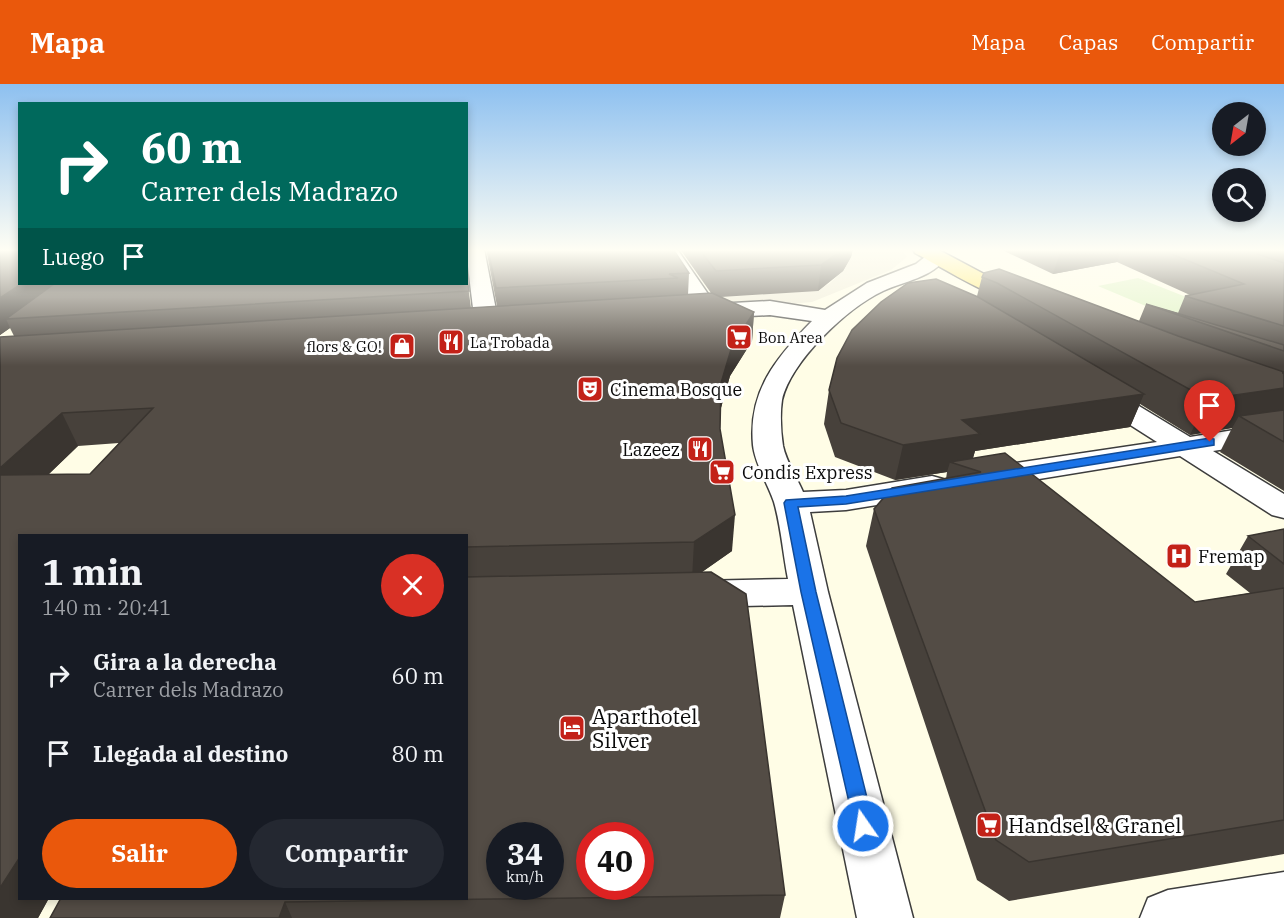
<!DOCTYPE html>
<html lang="es">
<head>
<meta charset="utf-8">
<style>
	body { margin:0; font-family:"IBM Plex Serif",serif; background:#242831; color:#f1f3f6; height:100vh; display:flex; flex-direction:column; font-size:22px; white-space:nowrap }
	* { box-sizing:border-box; margin:0 }
	p { font-size:20px; color:#9ea1a6 }
	.icon { flex:none; width:33px; height:33px; fill:none; stroke:currentColor; stroke-width:2; stroke-linecap:round; stroke-linejoin:round }
	.map { position:relative; flex:1; overflow:hidden }
	.panel { position:absolute; left:18px; top:450px; width:450px; height:366px; display:flex; flex-direction:column; background:#171b24; border-radius:0px; box-shadow:0 3px 9px #0003 }
	.panel>* { flex:none }
	.top-card { position:absolute; left:18px; top:18px; width:450px; height:183px; border-radius:0px; box-shadow:0 3px 9px #0003; background:#00695c; color:#fff; overflow:hidden }
	.needle { width:39px; rotate:211deg }
	.fabs { position:absolute; left:1212px; top:18px; display:grid; gap:12px }
	.fabs a { display:grid; place-items:center; width:54px; height:54px; border-radius:50%; background:#171b24; box-shadow:0 3px 9px #0003; font-size:30px }
	.speed { position:absolute; left:486px; top:738px; display:flex; gap:12px; font-size:30px; font-weight:700; text-align:center }
	.speed>* { display:grid; place-content:center; width:78px; height:78px; border-radius:50%; background:#171b24; box-shadow:0 3px 9px #0003; line-height:1 }
	.speed small { font-size:15px; font-weight:400 }
	.speed .limit { border:9px solid #d22; background:#fff; color:#111 }
	.pin { position:absolute; display:grid; place-items:center; width:51px; height:51px; color:#fff; margin:-62px -26px; border-radius:50% 50% 50% 0; rotate:-45deg; box-shadow:0 0 6px #0007 }
	.pin .icon { rotate:45deg }
	.me { position:absolute; width:66px; margin:-33px; rotate:347deg; stroke-linejoin:round; filter:drop-shadow(0 0 4px #0008) }
	.turn { display:flex; align-items:center; gap:21px; height:126px; padding:0 24px; font-size:27px }
	.turn .icon { width:78px; height:78px; stroke-width:2.5 }
	.turn b { display:block; font-size:42px; line-height:51px }
	.then { display:flex; align-items:center; height:57px; padding:0 24px; background:#0003; gap:12px; font-size:22px }
	.round { display:grid; place-items:center; flex:none; width:63px; height:63px; border-radius:32px; background:#242831 }
	.overview { display:flex; align-items:center; justify-content:space-between; height:102px; padding:0 24px }
	h1 { font-size:36px; font-weight:800; line-height:45px }
	.cta { display:flex; gap:12px; margin-top:auto; padding:12px 24px }
	.cta a { flex:1; height:69px; border-radius:36px; background:#ea580c; color:#fff; font-size:24px; font-weight:800; line-height:69px; text-align:center }
	.cta a+a { background:#242831; color:#f1f3f6 }
	ul { padding:0; list-style:none }
	li { display:flex; align-items:center; gap:18px; height:78px; padding:0 24px }
	li div { flex:1 }
	li b { display:block; font-size:22px }
	li em { font-style:normal }
	header { display:flex; align-items:center; gap:36px; box-sizing:border-box; height:84px; padding:0 30px; background:#ea580c; color:#fff }
	header strong { font-size:28px }
	nav { display:flex; gap:33px; margin-inline-start:auto; font-size:21px }
	.map>svg:first-child { display:block }
</style>
</head>
<body>
<header>
<strong>Mapa</strong>
<nav><a>Mapa</a><a>Capas</a><a>Compartir</a></nav>
</header>
<div class="map">
<svg width="1284" height="834" viewBox="0 0 1284 834">
	<rect width="100%" height="100%" fill="#fffde6"/>
	<path fill="#dcf2c0" d="M 1138,194 L 1214,224 L 1172,233 L 1098,202 Z"/>
	<path fill="#eeead6" d="M 849,165 L 901,165 L 907,173 L 891,186 L 812,218 L 718,226 L 711,214 L 800,208 L 819,204 L 829,200 L 843,187 Z"/>
	<g fill="none" stroke-linecap="round" stroke-linejoin="round">
		<g stroke="#3d3d3d" stroke-width="3">
			<g id="minor">
				<path d="M 466,165 L 484,165 L 499,241 L 495,246 L 487,248 L 479,246 L 475,241 Z"/>
				<path d="M 659,165 L 677,165 L 715,220 L 770,217 L 825,226 L 867,199 L 916,180 L 930,169 L 944,169 L 947,173 C 932,194 904,197 883,207 C 847,224 791,277 782,316 C 780,329 781,349 783,362 C 786,377 797,394 803,408 L 846,406 L 932,392 L 943,395 L 948,402 L 943,409 L 932,412 L 846,426 L 810,428 L 828,508 L 913,834 L 857,834 L 793,521 L 699,523 L 685,519 L 680,510 L 685,501 L 699,497 L 788,495 C 783,470 781,442 774,418 C 768,400 755,380 753,361 C 748,307 776,274 812,237 L 770,231 L 709,234 L 695,232 L 692,227 L 695,222 Z"/>
				<path d="M 1097,300 L 1106,302 L 1190,353 L 1284,338 L 1284,356 L 1213,367 L 1284,410 L 1284,434 L 1272,431 L 1180,372 L 983,404 L 972,401 L 967,394 L 972,387 L 983,384 L 1157,358 L 1088,314 L 1084,308 L 1088,302 Z"/>
				<path d="M 1284,788 L 1284,834 L 1140,834 L 1148,814 L 1168,806 Z"/>
			</g>
		</g>
		<g stroke="#1b1b1b" stroke-width="3">
			<path id="major" d="M 913,165 L 937,165 L 999,198 L 1031,210 L 1034,215 L 1031,220 C 1008,225 938,181 915,169 Z"/>
		</g>
		<use href="#minor" fill="#fff" fill-rule="evenodd"/>
		<use href="#major" fill="#ffe756" fill-rule="evenodd"/>
	</g>
	<g fill="#47413b" fill-rule="evenodd">
		<path d="M 0,165 L 20,200 L 466,187 L 471,224 L 497,222 L 486,165 L 673,165 L 689,189 L 688,211 L 711,209 L 680,165 L 853,165 L 851,173 L 843,187 L 818,207 L 721,213 L 754,228 L 752,257 L 730,292 L 720,327 L 720,345 L 732,467 L 702,488 L 785,811 L 780,834 L 50,834 L 61,814 L 466,814 L 466,452 L 20,452 L 49,814 L 38,834 L 0,834 L 14,252 L 10,244 L 0,251 ZM 119,359 L 90,390 L 49,390 L 78,362 Z"/>
		<path d="M 1000,165 L 1284,165 L 1284,407 L 1220,368 L 1232,344 L 1190,351 L 1140,320 L 1130,343 L 975,367 L 973,374 L 1195,518 L 1250,509 L 1226,490 L 1248,452 L 1284,445 L 1284,770 L 1009,817 L 977,796 L 866,462 L 874,425 L 946,395 L 947,388 L 895,396 L 835,373 L 824,340 L 829,306 L 977,212 L 982,193 L 1139,237 L 1146,220 L 1178,229 L 1185,212 L 1190,211 L 1117,178 L 1053,190 Z"/>
	</g>
	<g fill="#3a3530">
		<path d="M 843,165 L 853,165 L 851,173 L 843,187 L 818,207 L 821,181 Z"/>
		<path d="M 1061,165 L 1121,165 L 1117,178 L 1053,190 Z"/>
		<path d="M 21,200 L 71,200 L 6,235 L 10,244 L 0,251 L 0,214 Z"/>
		<path d="M 754,228 L 752,257 L 730,292 L 719,331 L 721,299 L 732,262 Z"/>
		<path d="M 1284,304 L 1284,337 L 1239,332 L 1232,344 L 1190,351 L 1207,315 Z"/>
		<path d="M 1144,310 L 1130,343 L 975,367 L 970,384 L 950,378 L 947,388 L 895,396 L 903,361 L 962,336 Z"/>
		<path d="M 62,329 L 78,362 L 11,426 L 0,406 L 0,384 Z"/>
		<path d="M 735,431 L 732,467 L 692,495 L 694,458 Z"/>
		<path d="M 20,773 L 20,814 L 49,814 L 38,834 L 0,834 L 0,804 Z"/>
		<path d="M 285,818 L 292,834 L 279,834 Z"/>
	</g>
	<g fill="#534c45" stroke="#3a3530" stroke-width="1.5" fill-rule="evenodd">
		<path d="M 0,165 L 20,165 L 20,200 L 21,200 L 0,214 Z"/>
		<path d="M 488,165 L 673,165 L 689,189 L 669,190 L 678,194 L 496,204 Z"/>
		<path d="M 699,165 L 843,165 L 821,181 L 716,187 Z"/>
		<path d="M 1160,165 L 1242,165 L 1284,179 L 1284,242 L 1185,212 L 1244,200 Z"/>
		<path d="M 999,185 L 1178,252 L 1284,288 L 1284,289 L 1282,289 L 1284,289 L 1284,304 L 1207,315 L 997,199 L 982,193 L 984,189 Z"/>
		<path d="M 466,188 L 469,207 L 6,235 L 54,200 L 466,200 Z"/>
		<path d="M 936,195 L 978,213 L 1144,310 L 962,336 L 980,350 L 903,361 L 841,339 L 829,306 L 837,274 L 852,246 L 881,218 L 908,199 Z"/>
		<path d="M 712,209 L 754,228 L 732,262 L 721,299 L 720,345 L 735,431 L 694,458 L 466,463 L 466,452 L 20,452 L 20,773 L 0,804 L 0,391 L 90,390 L 153,324 L 62,329 L 0,384 L 0,253 Z"/>
		<path d="M 1146,220 L 1284,261 L 1284,267 Z"/>
		<path d="M 1284,326 L 1284,358 L 1239,332 Z"/>
		<path d="M 1005,369 L 1195,518 L 1284,504 L 1284,736 L 1029,778 L 996,756 L 874,425 L 892,404 L 981,388 L 950,378 Z"/>
		<path d="M 1284,445 L 1284,480 L 1248,452 Z"/>
		<path d="M 711,488 L 746,510 L 785,811 L 285,818 L 279,834 L 50,834 L 61,814 L 466,814 L 466,493 ZM 500,752 L 550,752 L 550,802 L 500,802 ZM 590,752 L 640,752 L 640,802 L 590,802 Z"/>
	</g>
	<linearGradient id="sky" x2="0" y2="1"><stop stop-color="#8dc0f0"/><stop offset="0.59" stop-color="#fffef4"/><stop offset="1" stop-color="#fffef4" stop-opacity="0"/></linearGradient>
	<rect width="1284" height="282" fill="url(#sky)"/>
	<path fill="#1a73e8" stroke="#114b97" stroke-width="1.5" d="M 1210,354 L 1214,355 L 1214,361 L 846,420 L 798,423 L 816,508 L 874,742 L 871,749 L 863,752 L 856,749 L 801,508 L 784,419 L 786,416 L 846,412 Z"/>
	<defs>
		<g id="supermarket-square" transform="scale(1.35)"><rect x="-9" y="-9" width="18" height="18" rx="4" fill="#c32118" stroke="#fff"/><path d="M-6-5.5h2.5l.6 2H6L4.5 2H-2.5L-4.4-4H-6ZM-1.5 3.2a1.3 1.3 0 1 0 .1 0ZM3 3.2a1.3 1.3 0 1 0 .1 0Z" fill="#fff"/></g>
		<g id="restaurant-square" transform="scale(1.35)"><rect x="-9" y="-9" width="18" height="18" rx="4" fill="#c32118" stroke="#fff"/><path d="M-5-6h1v4h1v-4h1v4h1v-4h1v5L-1.5 .5V6h-2V.5L-5-1ZM5-6V6H3V1.5H1.5Q1.5-4 5-6Z" fill="#fff"/></g>
		<g id="shop-square" transform="scale(1.35)"><rect x="-9" y="-9" width="18" height="18" rx="4" fill="#c32118" stroke="#fff"/><path d="M-5-2.5h2.3a2.7 3.5 0 0 1 5.4 0H5L5.5 6h-11ZM-1.5-2.5h3a1.5 2.3 0 0 0-3 0Z" fill="#fff"/></g>
		<g id="theatre-square" transform="scale(1.35)"><rect x="-9" y="-9" width="18" height="18" rx="4" fill="#c32118" stroke="#fff"/><path d="M-5-5.5Q0-4 5-5.5V0Q5 5 0 6Q-5 5-5 0ZM-3.3-2.5H-1v1.5H-3.3ZM1-2.5H3.3v1.5H1ZM-2.8 1Q0 5.5 2.8 1Z" fill="#fff"/></g>
		<g id="hospital-square" transform="scale(1.35)"><rect x="-9" y="-9" width="18" height="18" rx="4" fill="#c32118" stroke="#fff"/><path d="M-5-5h3v3.5h4V-5h3V5h-3V1.5h-4V5h-3Z" fill="#fff"/></g>
		<g id="hotel-square" transform="scale(1.35)"><rect x="-9" y="-9" width="18" height="18" rx="4" fill="#c32118" stroke="#fff"/><path d="M-6-4.5h1.5V1H6V5H4.5V3h-9V5H-6ZM-4 0a1.8 1.8 0 1 1 3.6 0ZM.5 0V-2.5h3Q6-2.5 6 0Z" fill="#fff"/></g>
	</defs>
	<g fill-rule="evenodd">
		<use href="#supermarket-square" x="739" y="253"/>
		<use href="#restaurant-square" x="451" y="258"/>
		<use href="#shop-square" x="402" y="262"/>
		<use href="#theatre-square" x="590" y="305"/>
		<use href="#restaurant-square" x="700" y="365"/>
		<use href="#supermarket-square" x="722" y="388"/>
		<use href="#hospital-square" x="1179" y="472"/>
		<use href="#hotel-square" x="572" y="644"/>
		<use href="#supermarket-square" x="989" y="741"/>
	</g>
	<g text-anchor="middle" dominant-baseline="central" stroke-width="6" stroke-linejoin="round" paint-order="stroke">
		<g font-size="15" fill="#0a0a0a" stroke="#fff" text-anchor="start">
			<text x="758" y="253">Bon Area</text>
			<text x="470" y="258">La Trobada</text>
			<text x="382" y="262" text-anchor="end">flors &amp; GO!</text>
		</g>
		<g font-size="18" fill="#0a0a0a" stroke="#fff" text-anchor="start">
			<text x="610" y="305">Cinema Bosque</text>
			<text x="680" y="365" text-anchor="end">Lazeez</text>
			<text x="742" y="388">Condis Express</text>
			<text x="1198" y="472">Fremap</text>
		</g>
		<g font-size="21" fill="#0a0a0a" stroke="#fff" text-anchor="start">
			<text x="592" y="632">Aparthotel<tspan x="592" dy="24">Silver</tspan></text>
			<text x="1008" y="741">Handsel &amp; Granel</text>
		</g>
	</g>
</svg>
<div class="fabs">
<a><svg class="needle" viewBox="-14 -14 28 28"><path d="M0-13l5 13h-10z" fill="#e53935"/><path d="M0 13l5-13h-10z" fill="#9ea1a6"/></svg></a>
<a><svg class="icon" aria-label="search" viewBox="0 0 24 24"><circle cx="10" cy="10" r="6"/><path d="M15 15l6 6"/></svg></a>
</div>
<div class="speed"><div>34<small>km/h</small></div><div class="limit">40</div></div>
<div class="pin" style="left:1210px;top:358px;background:#d93025"><svg class="icon" aria-label="arrive" viewBox="0 0 24 24"><path d="M6 21V4h12l-3 4 3 4H6"/></svg></div>
<svg class="me" style="left:863px;top:742px" viewBox="-20 -20 40 40"><circle r="17" fill="#1a73e8" stroke="#fff" stroke-width="3"/><path d="M0-11L8 9 0 5-8 9z" fill="#fff"/></svg>
<div class="top-card">
<div class="turn"><svg class="icon" aria-label="right" viewBox="0 0 24 24"><path d="M7 20v-9h11M14 6l5 5-5 5"/></svg><div><b>60 m</b>Carrer dels Madrazo</div></div>
<div class="then">Luego<svg class="icon" aria-label="arrive" viewBox="0 0 24 24"><path d="M6 21V4h12l-3 4 3 4H6"/></svg></div>
</div>
<section class="panel">
<div class="overview"><div><h1>1 min</h1><p>140 m · 20:41</p></div><a class="round" style="background:#d93025;color:#fff"><svg class="icon" aria-label="close" viewBox="0 0 24 24"><path d="M6 6l12 12M18 6L6 18"/></svg></a></div>
<ul>
<li><svg class="icon" aria-label="right" viewBox="0 0 24 24"><path d="M7 20v-9h11M14 6l5 5-5 5"/></svg><div><b>Gira a la derecha</b><p>Carrer dels Madrazo</p></div><em>60 m</em></li>
<li><svg class="icon" aria-label="arrive" viewBox="0 0 24 24"><path d="M6 21V4h12l-3 4 3 4H6"/></svg><div><b>Llegada al destino</b></div><em>80 m</em></li>
</ul>
<div class="cta"><a>Salir</a><a>Compartir</a></div>
</section>
</div>
</body>
</html>
